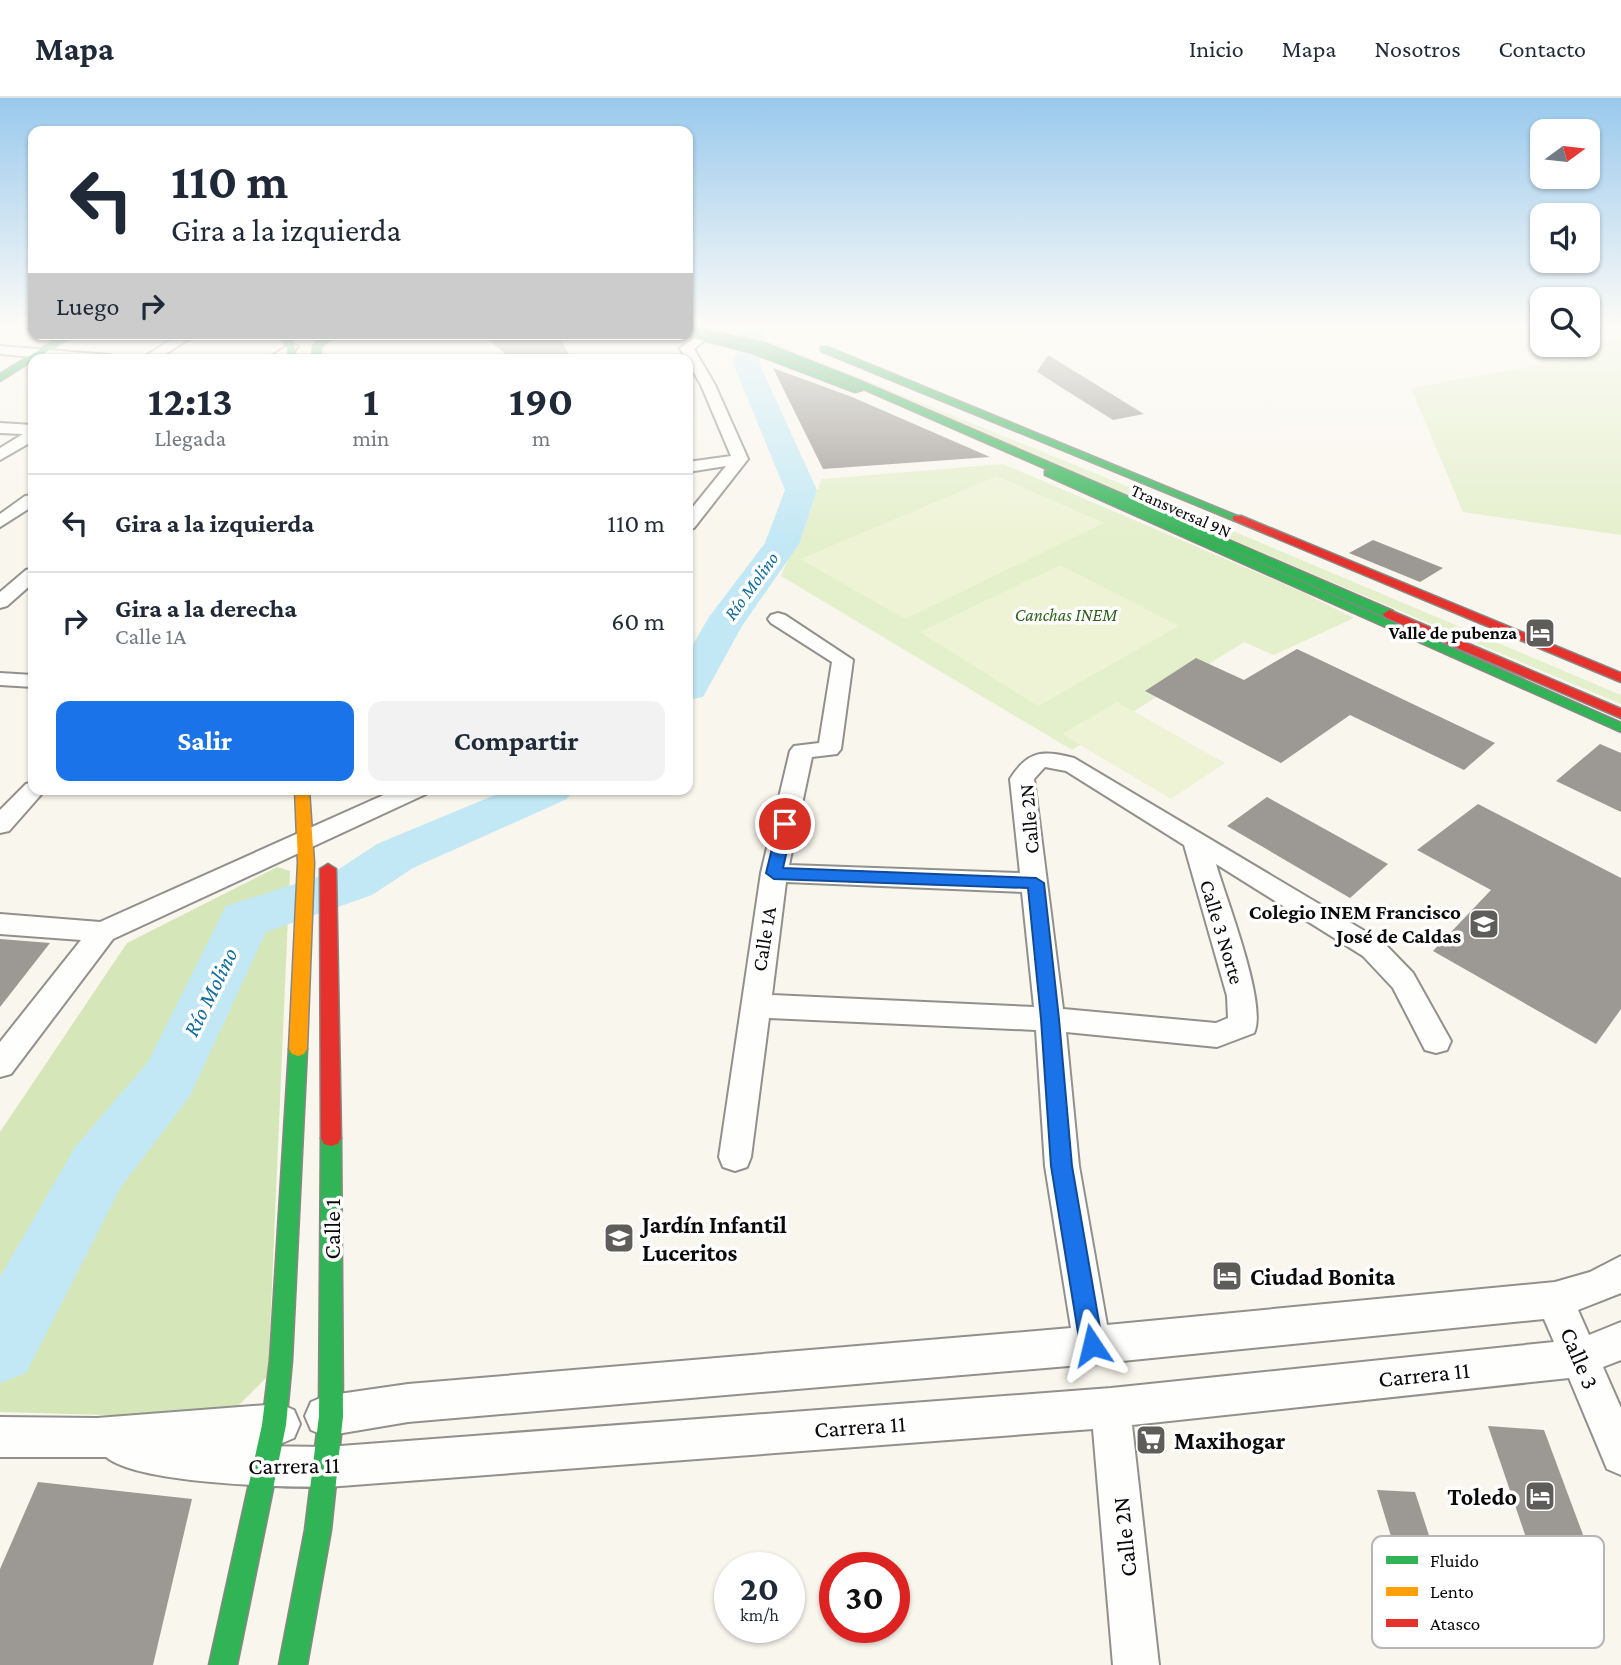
<!DOCTYPE html>
<html lang="es">
<head>
<meta charset="utf-8">
<style>
	body { margin:0; font-family:"Crimson Pro",serif; background:#f2f2f3; color:#1f2937; height:100vh; display:flex; flex-direction:column; font-size:26px; white-space:nowrap }
	* { box-sizing:border-box; margin:0 }
	p { font-size:23px; color:#747a83 }
	.icon { flex:none; width:38px; height:38px; fill:none; stroke:currentColor; stroke-width:2; stroke-linecap:round; stroke-linejoin:round }
	.map { position:relative; flex:1; overflow:hidden }
	.details { position:absolute; left:28px; top:256px; width:665px; height:441px; display:flex; flex-direction:column; background:#fff; border-radius:14px; box-shadow:0 2px 5px #0004 }
	.details>* { flex:none }
	.banner { position:absolute; left:28px; top:28px; width:665px; height:214px; border-radius:14px; box-shadow:0 2px 5px #0004; background:#fff; color:#1f2937; overflow:hidden }
	.needle { width:46px; rotate:75deg }
	.fabs { position:absolute; left:1530px; top:21px; display:grid; gap:14px }
	.fabs a { display:grid; place-items:center; width:70px; height:70px; border-radius:14px; background:#fff; box-shadow:0 2px 5px #0004; font-size:35px }
	.speed { position:absolute; left:714px; top:1454px; display:flex; gap:14px; font-size:35px; font-weight:700; text-align:center }
	.speed>* { display:grid; place-content:center; width:91px; height:91px; border-radius:50%; background:#fff; box-shadow:0 2px 5px #0004; line-height:1 }
	.speed small { font-size:18px; font-weight:400 }
	.speed .limit { border:10px solid #d22; background:#fff; color:#111 }
	.pin { position:absolute; display:grid; place-items:center; width:60px; height:60px; color:#fff; margin:-30px; border:4px solid #fff; border-radius:50%; box-shadow:0 2px 7px #0007 }
	.me { position:absolute; width:77px; margin:-38px; rotate:350deg; stroke-linejoin:round; filter:drop-shadow(0 0 5px #0008) }
	.turn { display:flex; align-items:center; gap:24px; height:147px; padding:0 28px; font-size:32px }
	.turn .icon { width:91px; height:91px; stroke-width:2.5 }
	.turn b { display:block; font-size:49px; line-height:60px }
	.then { display:flex; align-items:center; height:66px; padding:0 28px; background:#0003; gap:14px; font-size:26px }
	.eta { display:flex; justify-content:space-evenly; align-items:center; height:119px; text-align:center }
	.eta b { font-size:42px; font-weight:700; line-height:49px }
	.action { display:flex; gap:14px; margin-top:auto; padding:14px 28px }
	.action a { flex:1; height:80px; border-radius:14px; background:#1a73e8; color:#fff; font-size:28px; font-weight:700; line-height:80px; text-align:center }
	.action a+a { background:#f2f2f3; color:#1f2937 }
	ul { padding:0; list-style:none }
	li { display:flex; align-items:center; gap:21px; height:98px; padding:0 28px; border-top:2px solid #e0e1e3 }
	li div { flex:1 }
	li b { display:block; font-size:26px }
	li em { font-style:normal }
	header { display:flex; align-items:center; gap:42px; box-sizing:border-box; height:98px; padding:0 35px; background:#fff; border-bottom:2px solid #e0e1e3 }
	header strong { font-size:33px }
	nav { display:flex; gap:38px; margin-inline-start:auto; font-size:24px }
	.map>svg:first-child { display:block }
</style>
</head>
<body>
<header>
<strong>Mapa</strong>
<nav><a>Inicio</a><a>Mapa</a><a>Nosotros</a><a>Contacto</a></nav>
</header>
<div class="map">
<svg width="1621" height="1567" viewBox="0 0 1621 1567">
	<rect width="100%" height="100%" fill="#f9f6ed"/>
	<g fill="#e4efcb">
		<path d="M 1621,239 L 1621,437 L 1463,414 L 1411,290 L 1568,262 L 1585,255 L 1584,247 L 1612,243 Z"/>
		<path d="M 774,245 L 1112,382 L 1621,597 L 1621,606 L 769,247 Z"/>
		<path d="M 1003,366 L 1298,492 L 1354,520 L 1274,557 L 1244,544 L 1072,652 L 781,478 L 822,381 Z"/>
	</g>
	<path fill="#d5e7b9" d="M 277,769 L 290,773 L 268,1278 L 238,1308 L 212,1320 L 0,1314 L 0,1034 L 127,845 Z"/>
	<g fill="#eef3d5">
		<path d="M 997,378 L 1104,425 L 905,521 L 800,461 Z"/>
		<path d="M 1060,467 L 1179,528 L 1038,608 L 920,534 Z"/>
		<path d="M 1117,604 L 1225,665 L 1171,701 L 1062,636 Z"/>
	</g>
	<g fill="none" stroke-linecap="round" stroke-linejoin="round">
		<g fill="#c2e8f5" fill-rule="evenodd">
			<path d="M 743,226 L 767,226 L 759,265 L 817,392 L 799,446 L 742,528 L 703,599 L 688,602 L 688,555 L 709,519 L 765,445 L 785,392 L 733,265 Z"/>
			<path d="M 509,691 L 574,691 L 567,701 L 413,770 L 372,797 L 266,834 L 190,998 L 121,1089 L 26,1275 L 0,1285 L 0,1179 L 75,1049 L 148,964 L 226,808 L 336,773 L 377,746 Z"/>
		</g>
	</g>
	<g fill="#9c9893">
		<path d="M 500,236 L 559,236 L 571,261 L 511,261 L 489,242 L 502,241 Z"/>
		<path d="M 1048,257 L 1131,308 L 1144,316 L 1113,322 L 1037,274 Z"/>
		<path d="M 773,270 L 852,299 L 990,359 L 823,371 Z"/>
		<path d="M 1373,442 L 1443,470 L 1420,484 L 1349,455 Z"/>
		<path d="M 1297,551 L 1495,645 L 1464,672 L 1350,617 L 1281,665 L 1145,593 L 1196,560 L 1244,582 Z"/>
		<path d="M 1600,646 L 1621,655 L 1621,714 L 1556,683 Z"/>
		<path d="M 1267,699 L 1388,766 L 1350,800 L 1227,728 Z"/>
		<path d="M 1478,706 L 1621,780 L 1621,911 L 1596,946 L 1433,853 L 1491,792 L 1417,752 Z"/>
		<path d="M 0,841 L 50,845 L 0,909 Z"/>
		<path d="M 1488,1328 L 1544,1332 L 1595,1469 L 1534,1463 Z"/>
		<path d="M 38,1384 L 192,1401 L 153,1567 L 0,1567 L 0,1471 Z"/>
		<path d="M 1377,1392 L 1415,1394 L 1446,1490 L 1406,1488 Z"/>
	</g>
	<g fill="none" stroke-linecap="round" stroke-linejoin="round">
		<g stroke="#92908c" stroke-width="4">
			<g id="street">
				<path d="M 702,235 L 708,239 L 694,251 L 715,287 L 748,361 L 694,430 L 688,431 L 688,415 L 726,368 L 688,374 L 688,364 L 731,358 L 701,287 L 680,250 Z"/>
				<path d="M 180,236 L 196,236 L 158,261 L 141,261 Z"/>
				<path d="M 291,245 L 298,249 L 284,261 L 268,261 Z"/>
				<path d="M 0,248 L 110,257 L 117,261 L 58,261 L 0,256 Z"/>
				<path d="M 0,325 L 33,327 L 33,343 L 0,362 L 0,350 L 23,336 L 0,335 Z"/>
				<path d="M 33,397 L 33,408 L 0,429 L 0,416 L 25,398 Z"/>
				<path d="M 33,470 L 33,485 L 7,508 L 0,510 L 0,494 L 26,472 Z"/>
				<path d="M 778,515 L 785,517 L 853,562 L 841,651 L 837,656 L 812,659 L 789,767 L 1020,775 L 1010,681 C 1028,652 1043,652 1074,660 L 1383,844 L 1413,875 L 1451,943 L 1447,952 L 1436,955 L 1425,952 L 1393,890 L 1363,858 L 1216,766 C 1226,801 1268,907 1254,935 L 1217,949 L 1066,934 L 1079,1068 L 1107,1227 L 1555,1184 L 1590,1174 L 1621,1158 L 1621,1195 L 1578,1212 L 1589,1237 L 1621,1224 L 1621,1262 L 1603,1269 L 1621,1310 L 1621,1377 L 1607,1371 L 1569,1280 L 1132,1327 L 1159,1567 L 1113,1567 L 1093,1331 L 327,1389 C 281,1389 139,1386 106,1359 L 0,1359 L 0,1319 L 97,1320 L 280,1306 L 294,1312 L 300,1326 L 294,1340 L 280,1346 L 256,1348 L 327,1349 L 1111,1290 L 1554,1244 L 1544,1221 L 1092,1266 L 408,1324 L 325,1338 L 311,1332 L 305,1318 L 311,1304 L 325,1298 L 408,1286 L 1071,1230 L 1045,1068 L 1036,932 L 769,920 L 751,1059 L 747,1069 L 735,1073 L 723,1069 L 719,1059 L 761,775 L 790,653 L 794,648 L 819,645 L 832,564 L 771,525 L 768,521 L 771,517 ZM 1045,669 L 1066,673 L 1184,747 L 1227,898 L 1228,920 L 1216,925 L 1063,911 L 1034,681 ZM 786,784 L 1022,794 L 1034,909 L 772,897 Z"/>
				<path d="M 0,575 L 33,577 L 33,589 L 0,587 Z"/>
				<path d="M 33,684 L 33,691 L 46,691 L 9,733 L 0,735 L 0,712 L 26,686 Z"/>
				<path d="M 397,691 L 430,691 L 426,696 L 113,841 L 11,976 L 0,979 L 0,944 L 81,842 L 0,836 L 0,816 L 100,824 Z"/>
			</g>
		</g>
		<g stroke="#888783" stroke-width="3">
			<g id="fast">
				<path d="M 688,228 L 764,245 L 860,283 L 1393,513 L 1393,519 L 1385,519 L 1060,377 L 1621,625 L 1621,634 L 1045,377 L 1045,373 L 1051,373 L 854,287 L 758,249 L 688,232 Z"/>
				<path d="M 688,234 L 756,250 L 862,292 L 855,294 L 750,254 L 685,238 Z"/>
				<path d="M 65,236 L 75,236 L 0,283 L 0,276 Z"/>
				<path d="M 279,236 L 287,236 L 295,249 L 295,261 L 287,261 L 287,249 Z"/>
				<path d="M 327,236 L 336,236 L 321,249 L 320,261 L 312,261 L 313,248 Z"/>
				<path d="M 821,249 L 827,249 L 1242,420 L 1233,422 L 821,253 Z"/>
				<path d="M 298,944 L 304,946 L 307,951 L 292,1262 L 286,1327 L 237,1567 L 209,1567 L 262,1327 L 270,1262 L 289,951 L 292,946 Z"/>
				<path d="M 331,1032 L 338,1034 L 341,1040 L 343,1318 L 331,1432 L 307,1567 L 279,1567 L 305,1432 L 319,1318 L 321,1040 L 324,1034 Z"/>
			</g>
		</g>
		<g stroke="#888783" stroke-width="3">
			<path id="slow" d="M 295,691 L 309,691 L 314,765 L 307,951 L 304,956 L 298,958 L 292,956 L 289,951 L 298,765 Z"/>
		</g>
		<g stroke="#888783" stroke-width="3">
			<g id="jam">
				<path d="M 1233,418 L 1241,418 L 1621,575 L 1621,584 L 1233,422 Z"/>
				<path d="M 1389,512 L 1621,611 L 1621,620 L 1385,519 L 1383,516 Z"/>
				<path d="M 328,766 L 336,771 L 341,1040 L 338,1046 L 331,1048 L 324,1046 L 321,1040 L 320,771 Z"/>
			</g>
		</g>
		<use href="#street" fill="#fefefc" fill-rule="evenodd"/>
		<use href="#fast" fill="#30b455" fill-rule="evenodd"/>
		<use href="#slow" fill="#ff9f0a" fill-rule="evenodd"/>
		<use href="#jam" fill="#e5322d" fill-rule="evenodd"/>
	</g>
	<linearGradient id="sky" x2="0" y2="1"><stop stop-color="#99c9ed"/><stop offset="0.51" stop-color="#fcfbf7"/><stop offset="1" stop-color="#fcfbf7" stop-opacity="0"/></linearGradient>
	<rect width="1621" height="445" fill="url(#sky)"/>
	<path fill="#1a73e8" stroke="#114b97" stroke-width="2" d="M 785,721 L 793,726 L 783,770 L 1036,780 L 1044,785 L 1059,921 L 1072,1068 L 1103,1247 L 1100,1255 L 1092,1258 L 1084,1255 L 1080,1247 L 1051,1068 L 1041,921 L 1028,790 L 774,781 L 766,775 L 778,726 Z"/>
	<defs>
		<g id="hotel-square" transform="scale(1.575)"><rect x="-9" y="-9" width="18" height="18" rx="4" fill="#5e5d59" stroke="#fff"/><path d="M-6-4.5h1.5V1H6V5H4.5V3h-9V5H-6ZM-4 0a1.8 1.8 0 1 1 3.6 0ZM.5 0V-2.5h3Q6-2.5 6 0Z" fill="#fff"/></g>
		<g id="university-square" transform="scale(1.575)"><rect x="-9" y="-9" width="18" height="18" rx="4" fill="#5e5d59" stroke="#fff"/><path d="M0-5L7-2L0 1L-7-2ZM-4 1L0 2.5L4 1V4Q0 6-4 4Z" fill="#fff"/></g>
		<g id="school-square" transform="scale(1.575)"><rect x="-9" y="-9" width="18" height="18" rx="4" fill="#5e5d59" stroke="#fff"/><path d="M0-5L7-2L0 1L-7-2ZM-4 1L0 2.5L4 1V4Q0 6-4 4Z" fill="#fff"/></g>
		<g id="supermarket-square" transform="scale(1.575)"><rect x="-9" y="-9" width="18" height="18" rx="4" fill="#5e5d59" stroke="#fff"/><path d="M-6-5.5h2.5l.6 2H6L4.5 2H-2.5L-4.4-4H-6ZM-1.5 3.2a1.3 1.3 0 1 0 .1 0ZM3 3.2a1.3 1.3 0 1 0 .1 0Z" fill="#fff"/></g>
	</defs>
	<g fill-rule="evenodd">
		<use href="#hotel-square" x="1540" y="535"/>
		<use href="#university-square" x="1484" y="826"/>
		<use href="#school-square" x="619" y="1140"/>
		<use href="#hotel-square" x="1227" y="1178"/>
		<use href="#supermarket-square" x="1151" y="1342"/>
		<use href="#hotel-square" x="1540" y="1398"/>
	</g>
	<g text-anchor="middle" dominant-baseline="central" stroke-width="7" stroke-linejoin="round" paint-order="stroke">
		<g font-size="18" fill="#0a0a0a" stroke="#fff">
			<text transform="translate(1181 413) rotate(24)">Transversal 9N</text>
		</g>
		<g font-size="18" font-style="italic" fill="#2f6319" stroke="#fff">
			<text x="1066" y="517">Canchas INEM</text>
		</g>
		<g font-size="18" font-weight="bold" fill="#0a0a0a" stroke="#fff" text-anchor="end">
			<text x="1517" y="535">Valle de pubenza</text>
		</g>
		<g font-size="19" font-style="italic" fill="#106d9f" stroke="#fff">
			<text transform="translate(751 488) rotate(-54)">Río Molino</text>
		</g>
		<g font-size="21" fill="#0a0a0a" stroke="#fff">
			<text transform="translate(1029 721) rotate(-95)">Calle 2N</text>
			<text transform="translate(1222 834) rotate(73)">Calle 3 Norte</text>
			<text transform="translate(764 841) rotate(-81)">Calle 1A</text>
		</g>
		<g font-size="21" font-weight="bold" fill="#0a0a0a" stroke="#fff" text-anchor="end">
			<text x="1461" y="814">Colegio INEM Francisco<tspan x="1461" dy="24">José de Caldas</tspan></text>
		</g>
		<g font-size="23" font-style="italic" fill="#106d9f" stroke="#fff">
			<text transform="translate(210 894) rotate(-64)">Río Molino</text>
		</g>
		<g font-size="24" font-weight="bold" fill="#0a0a0a" stroke="#fff" text-anchor="start">
			<text x="642" y="1126">Jardín Infantil<tspan x="642" dy="28">Luceritos</tspan></text>
			<text x="1250" y="1178">Ciudad Bonita</text>
			<text x="1174" y="1342">Maxihogar</text>
			<text x="1517" y="1398" text-anchor="end">Toledo</text>
		</g>
		<g font-size="24" fill="#0a0a0a" stroke="#fff">
			<text transform="translate(331 1131) rotate(-90)">Calle 1</text>
			<text transform="translate(1580 1260) rotate(67)">Calle 3</text>
			<text transform="translate(1424 1276) rotate(-6)">Carrera 11</text>
			<text transform="translate(860 1328) rotate(-4)">Carrera 11</text>
			<text transform="translate(294 1367) rotate(-1)">Carrera 11</text>
			<text transform="translate(1124 1439) rotate(-96)">Calle 2N</text>
		</g>
	</g>
	<rect x="1372" y="1438" width="232" height="112" rx="10" fill="#fff" stroke="#b6b6b6" stroke-width="2"/>
	<rect x="1386" y="1458" width="32" height="8" fill="#30b455"/>
	<rect x="1386" y="1489" width="32" height="9" fill="#ff9f0a"/>
	<rect x="1386" y="1521" width="32" height="8" fill="#e5322d"/>
	<g font-size="19" fill="#0a0a0a">
		<text x="1430" y="1469">Fluido</text>
		<text x="1430" y="1500">Lento</text>
		<text x="1430" y="1532">Atasco</text>
	</g>
</svg>
<div class="fabs">
<a><svg class="needle" viewBox="-14 -14 28 28"><path d="M0-13l5 13h-10z" fill="#e53935"/><path d="M0 13l5-13h-10z" fill="#747a83"/></svg></a>
<a><svg class="icon" aria-label="sound" viewBox="0 0 24 24"><path d="M4 9h4l5-4v14l-5-4H4zM17 9q2 3 0 6"/></svg></a>
<a><svg class="icon" aria-label="search" viewBox="0 0 24 24"><circle cx="10" cy="10" r="6"/><path d="M15 15l6 6"/></svg></a>
</div>
<div class="speed"><div>20<small>km/h</small></div><div class="limit">30</div></div>
<div class="pin" style="left:785px;top:726px;background:#d93025"><svg class="icon" aria-label="arrive" viewBox="0 0 24 24"><path d="M6 21V4h12l-3 4 3 4H6"/></svg></div>
<svg class="me" style="left:1092px;top:1247px" viewBox="-20 -20 40 40"><path d="M0-17L14 15 0 8-14 15z" fill="#1a73e8" stroke="#fff" stroke-width="4"/></svg>
<div class="banner">
<div class="turn"><svg class="icon" aria-label="left" viewBox="0 0 24 24"><path d="M17 20v-9H6M10 6l-5 5 5 5"/></svg><div><b>110 m</b>Gira a la izquierda</div></div>
<div class="then">Luego<svg class="icon" aria-label="right" viewBox="0 0 24 24"><path d="M7 20v-9h11M14 6l5 5-5 5"/></svg></div>
</div>
<section class="details">
<div class="eta">
<div><b>12:13</b><p>Llegada</p></div>
<div><b>1</b><p>min</p></div>
<div><b>190</b><p>m</p></div>
</div>
<ul>
<li><svg class="icon" aria-label="left" viewBox="0 0 24 24"><path d="M17 20v-9H6M10 6l-5 5 5 5"/></svg><div><b>Gira a la izquierda</b></div><em>110 m</em></li>
<li><svg class="icon" aria-label="right" viewBox="0 0 24 24"><path d="M7 20v-9h11M14 6l5 5-5 5"/></svg><div><b>Gira a la derecha</b><p>Calle 1A</p></div><em>60 m</em></li>
</ul>
<div class="action"><a>Salir</a><a>Compartir</a></div>
</section>
</div>
</body>
</html>
